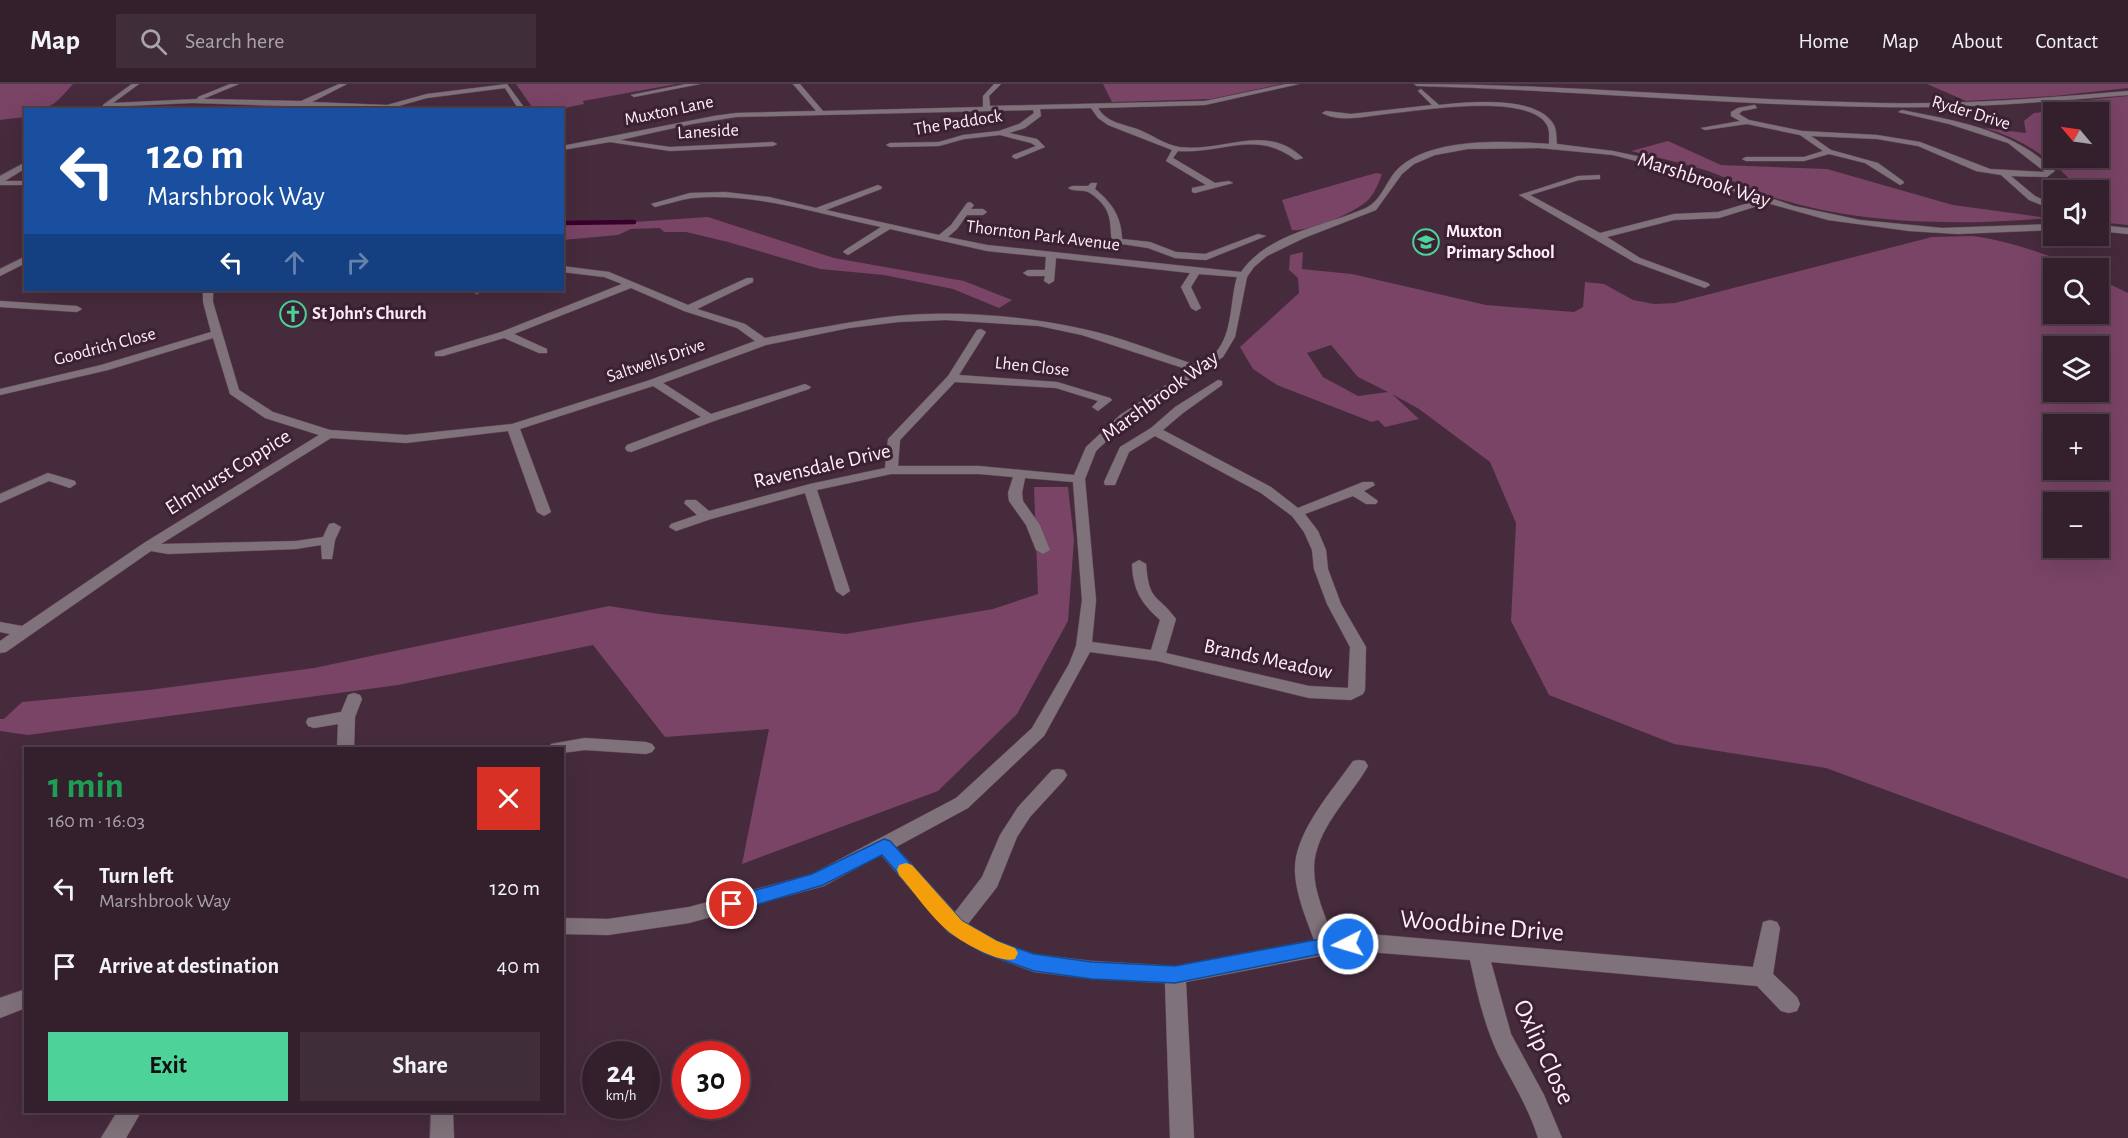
<!DOCTYPE html>
<html lang="en">
<head>
<meta charset="utf-8">
<style>
	body { margin:0; font-family:"Alegreya Sans",sans-serif; background:#3f2d39; color:#f1f3f6; height:100vh; display:flex; flex-direction:column; font-size:22px; white-space:nowrap }
	* { box-sizing:border-box; margin:0 }
	p { font-size:20px; color:#a9a3aa }
	.icon { flex:none; width:33px; height:33px; fill:none; stroke:currentColor; stroke-width:2; stroke-linecap:round; stroke-linejoin:round }
	.map { position:relative; flex:1; overflow:hidden }
	.side { position:absolute; left:24px; top:663px; width:540px; height:366px; display:flex; flex-direction:column; background:#34202d; border-radius:0px; box-shadow:0 6px 24px #0002,0 0 0 2px #4e3e49 }
	.side>* { flex:none }
	.banner { position:absolute; left:24px; top:24px; width:540px; height:183px; border-radius:0px; box-shadow:0 6px 24px #0002,0 0 0 2px #4e3e49; background:#1a4fa0; color:#fff; overflow:hidden }
	.needle { width:39px; rotate:299deg }
	.tools { position:absolute; left:2043px; top:18px; display:grid; gap:12px }
	.tools a { display:grid; place-items:center; width:66px; height:66px; border-radius:0px; background:#34202d; box-shadow:0 6px 24px #0002,0 0 0 2px #4e3e49; font-size:30px }
	.speed { position:absolute; left:582px; top:957px; display:flex; gap:12px; font-size:30px; font-weight:700; text-align:center }
	.speed>* { display:grid; place-content:center; width:78px; height:78px; border-radius:50%; background:#34202d; box-shadow:0 6px 24px #0002,0 0 0 2px #4e3e49; line-height:1 }
	.speed small { font-size:15px; font-weight:400 }
	.speed .limit { border:9px solid #d22; background:#fff; color:#111 }
	.pin { position:absolute; display:grid; place-items:center; width:51px; height:51px; color:#fff; margin:-26px; border:3px solid #fff; border-radius:50%; box-shadow:0 2px 6px #0007 }
	.me { position:absolute; width:66px; margin:-33px; rotate:265deg; stroke-linejoin:round; filter:drop-shadow(0 0 4px #0008) }
	.turn { display:flex; align-items:center; gap:21px; height:126px; padding:0 24px; font-size:27px }
	.turn .icon { width:78px; height:78px; stroke-width:2.5 }
	.turn b { display:block; font-size:42px; line-height:51px }
	.lanes { display:flex; align-items:center; height:57px; padding:0 24px; background:#0003; justify-content:center; gap:30px; direction:ltr }
	.lanes .off { opacity:.35 }
	.round { display:grid; place-items:center; flex:none; width:63px; height:63px; border-radius:0px; background:#3f2d39 }
	.headline { display:flex; align-items:center; justify-content:space-between; height:102px; padding:0 24px }
	h1 { font-size:36px; font-weight:700; line-height:45px; color:#1e9e55 }
	.primary-button { display:flex; gap:12px; margin-top:auto; padding:12px 24px }
	.primary-button a { flex:1; height:69px; border-radius:0px; background:#4dd39a; color:#111; font-size:24px; font-weight:700; line-height:69px; text-align:center }
	.primary-button a+a { background:#3f2d39; color:#f1f3f6 }
	ul { padding:0; list-style:none }
	li { display:flex; align-items:center; gap:18px; height:78px; padding:0 24px }
	li div { flex:1 }
	li b { display:block; font-size:22px }
	li em { font-style:normal }
	header { display:flex; align-items:center; gap:36px; box-sizing:border-box; height:84px; padding:0 30px; background:#34202d; border-bottom:2px solid #4e3e49 }
	header strong { font-size:28px }
	nav { display:flex; gap:33px; margin-inline-start:auto; font-size:21px }
	.search { width:420px; height:54px; background:#3f2d39; display:flex; align-items:center; gap:15px; box-sizing:border-box; padding:0 21px; border-radius:0px; color:#a9a3aa; font-size:22px }
	.map>svg:first-child { display:block }
</style>
</head>
<body>
<header>
<strong>Map</strong>
<div class="search"><svg class="icon" aria-label="search" viewBox="0 0 24 24"><circle cx="10" cy="10" r="6"/><path d="M15 15l6 6"/></svg>Search here</div>
<nav><a>Home</a><a>Map</a><a>About</a><a>Contact</a></nav>
</header>
<div class="map">
<svg width="2128" height="1054" viewBox="0 0 2128 1054">
	<rect width="100%" height="100%" fill="#462b3c"/>
	<g fill="#794466" fill-rule="evenodd">
		<path d="M 0,0 L 73,0 C 56,19 52,26 26,26 L 25,33 L 0,36 Z"/>
		<path d="M 516,0 L 677,0 L 583,17 L 584,20 L 560,25 L 534,26 Z"/>
		<path d="M 1103,0 L 1281,0 L 1211,15 L 1112,18 Z"/>
		<path d="M 1927,0 L 2128,0 L 2128,4 L 2055,12 L 1966,17 Z"/>
		<path d="M 2128,12 L 2128,141 L 2099,138 L 2099,127 L 2106,126 L 2099,121 L 2098,106 L 2079,106 C 2055,76 2021,54 1984,44 L 2026,49 L 2024,37 L 2034,29 L 2063,26 L 2045,20 ZM 2054,28 L 2098,28 L 2098,74 L 2054,74 Z"/>
		<path d="M 1668,57 L 1721,81 L 1827,85 L 1953,121 L 2048,134 C 1956,142 1855,141 1766,111 C 1743,103 1721,90 1698,84 C 1676,78 1654,72 1631,67 Z"/>
		<path d="M 1376,89 L 1382,90 C 1379,99 1375,108 1369,115 C 1357,128 1310,148 1292,146 L 1282,116 Z"/>
		<path d="M 708,133 L 834,174 L 964,197 L 1012,216 L 999,224 L 953,205 L 884,191 L 820,185 L 728,158 L 686,148 L 664,148 L 660,144 L 631,145 L 618,151 L 563,156 L 563,139 L 634,138 Z"/>
		<path d="M 1973,152 C 2009,157 2045,169 2077,184 L 2054,184 L 2054,230 L 2098,230 L 2099,195 L 2128,209 L 2128,795 L 1826,684 L 1674,660 L 1549,611 L 1511,537 L 1516,439 L 1490,378 L 1419,325 L 1392,310 L 1419,335 L 1385,343 L 1378,336 L 1372,338 L 1277,301 L 1253,285 L 1240,263 L 1299,209 L 1298,194 L 1289,186 L 1290,171 L 1303,168 L 1302,185 L 1352,190 L 1486,221 L 1574,228 L 1583,223 L 1585,198 L 1604,200 L 1633,216 L 1654,220 L 1675,219 L 1932,153 ZM 1331,261 L 1358,293 L 1388,308 L 1358,312 L 1323,293 L 1307,269 ZM 2054,262 L 2098,262 L 2098,308 L 2054,308 ZM 2054,340 L 2098,340 L 2098,386 L 2054,386 ZM 2054,418 L 2098,418 L 2098,464 L 2054,464 Z"/>
		<path d="M 1034,403 L 1068,403 L 1074,456 L 1068,537 L 1017,630 L 938,707 L 742,780 L 769,645 L 665,653 L 593,561 L 398,601 L 28,651 L 0,647 L 0,635 L 4,635 L 22,618 L 149,606 L 314,584 L 609,522 L 659,530 L 846,550 L 993,525 L 1038,510 Z"/>
	</g>
	<g fill="none" stroke-linecap="round" stroke-linejoin="round">
		<path stroke="#370029" stroke-width="4.5" d="M 562,139 L 634,138"/>
		<g stroke="#644a5a" stroke-width="1">
			<g id="minor">
				<path d="M 132,0 L 139,0 L 113,19 L 197,15 L 198,13 L 230,0 L 239,0 L 203,15 L 301,17 L 339,0 L 347,0 L 312,18 L 387,21 L 427,10 L 507,0 L 526,26 L 519,26 L 505,4 L 427,14 L 395,23 L 403,26 L 192,19 L 103,23 L 103,21 Z"/>
				<path d="M 686,0 L 700,0 L 634,13 L 631,11 Z"/>
				<path d="M 793,0 L 800,0 L 823,27 L 983,23 L 983,12 L 994,0 L 1001,0 L 989,12 L 990,22 L 1205,17 L 1286,0 L 1299,0 L 1205,21 L 1098,24 C 1106,38 1122,40 1137,45 C 1151,50 1165,61 1179,63 C 1223,69 1266,38 1303,74 L 1296,76 C 1255,45 1224,70 1178,67 L 1173,74 L 1215,99 L 1229,97 L 1233,99 L 1195,109 L 1192,108 L 1192,104 L 1206,101 L 1166,77 L 1172,66 L 1108,41 L 1098,34 L 1091,24 L 1040,25 L 1041,32 L 1025,44 L 1009,49 L 1037,55 L 1045,63 L 1016,75 L 1012,73 L 1013,71 L 1036,62 L 1031,59 L 1000,51 L 964,55 L 939,62 L 890,63 L 886,61 L 890,59 L 939,58 L 963,51 L 999,47 L 1019,40 L 1034,29 L 1033,26 L 736,33 L 692,40 L 620,56 L 670,63 L 773,58 L 777,60 L 773,62 L 670,67 L 610,58 L 562,66 L 562,62 L 714,32 L 736,29 L 816,27 Z"/>
				<path d="M 1414,0 C 1569,0 1723,16 1878,19 C 1962,21 2045,14 2128,7 L 2128,11 C 2045,18 1963,25 1879,23 C 1725,21 1571,6 1417,2 Z"/>
				<path d="M 1421,5 L 1439,21 C 1468,18 1538,11 1554,41 C 1557,47 1556,54 1557,60 L 1613,67 L 1665,78 L 1794,122 L 1860,136 L 1942,144 L 2054,140 L 2054,146 L 1958,150 L 1909,147 L 1828,136 L 1767,119 L 1719,134 L 1674,136 L 1607,153 L 1640,174 L 1708,199 L 1710,201 L 1705,204 L 1634,178 L 1519,111 L 1578,92 L 1600,91 L 1600,95 L 1579,96 L 1530,111 L 1600,149 L 1674,130 L 1718,128 L 1759,116 L 1683,89 L 1613,71 L 1539,64 L 1468,65 L 1435,71 L 1414,80 L 1402,90 L 1376,126 L 1304,154 L 1267,172 L 1254,183 L 1247,193 L 1235,253 L 1223,273 L 1128,337 L 1096,367 L 1085,395 L 1096,516 L 1092,558 L 1151,566 L 1160,536 C 1141,519 1133,506 1132,480 L 1139,476 L 1146,480 C 1149,519 1157,509 1176,535 L 1166,569 L 1309,602 L 1348,604 L 1350,563 L 1327,520 L 1314,485 L 1312,466 L 1304,448 L 1292,432 L 1261,409 L 1155,352 L 1129,368 L 1115,401 L 1105,401 L 1104,398 L 1120,363 L 1151,344 L 1175,323 L 1218,296 L 1222,297 L 1222,301 L 1183,329 L 1163,346 L 1271,403 L 1298,424 L 1363,398 L 1373,398 L 1375,401 L 1364,407 L 1378,417 L 1376,420 L 1366,420 L 1353,412 L 1305,430 L 1318,447 L 1326,466 L 1328,485 L 1341,520 L 1366,563 L 1365,606 L 1363,610 L 1351,616 L 1309,614 L 1157,577 L 1090,568 L 1044,652 L 968,724 L 896,763 L 955,828 L 982,793 L 1000,751 L 1018,723 L 1052,686 L 1058,685 L 1064,686 L 1067,691 L 1064,696 L 1030,733 L 1017,753 L 997,803 L 968,840 L 997,857 L 1034,870 L 1092,877 L 1175,882 L 1314,856 C 1306,834 1296,811 1295,788 C 1293,750 1332,707 1353,677 L 1359,676 L 1365,677 L 1368,682 C 1350,714 1314,746 1314,785 C 1314,808 1325,832 1333,853 L 1369,850 L 1753,883 L 1763,838 L 1770,836 L 1777,838 L 1780,844 L 1773,890 L 1797,913 L 1800,920 L 1797,927 L 1789,929 L 1781,927 L 1757,902 L 1491,878 L 1511,950 L 1544,1011 L 1562,1054 L 1538,1054 C 1529,1024 1512,998 1498,970 C 1484,940 1477,909 1470,876 L 1369,868 L 1326,871 L 1186,898 L 1194,1054 L 1170,1054 L 1165,899 L 1092,895 L 1034,888 L 983,869 L 948,848 L 881,771 L 824,802 L 689,839 L 608,851 L 562,850 L 562,834 L 608,835 L 689,823 L 812,790 L 956,714 L 1032,644 L 1069,580 L 1076,562 L 1082,516 L 1073,398 L 1025,394 L 1022,409 L 1023,417 L 1040,441 L 1050,466 L 1043,470 L 1036,466 L 1026,441 L 1009,417 L 1008,409 L 1013,393 L 979,390 L 891,390 L 817,406 L 850,507 L 843,512 L 836,507 L 805,409 L 711,435 L 676,447 L 669,443 L 671,440 L 697,431 L 684,419 L 686,416 L 696,416 L 709,427 L 810,400 L 885,384 L 888,355 L 948,292 L 977,246 L 981,245 L 986,248 L 959,291 L 1057,298 L 1110,314 L 1112,316 L 1098,327 L 1092,323 L 1098,317 L 1056,304 L 955,298 L 900,356 L 898,382 L 979,382 L 1074,391 L 1086,363 L 1120,331 L 1189,286 L 1082,251 L 1039,242 L 946,236 L 898,238 L 849,244 L 766,261 L 663,299 L 711,330 L 805,300 L 811,303 L 809,305 L 714,337 L 631,368 L 627,367 L 625,364 L 627,361 L 701,333 L 653,302 L 520,345 L 551,428 L 544,432 L 537,428 L 508,347 L 406,359 L 331,354 L 161,460 L 296,457 L 323,453 L 329,440 L 334,439 L 341,443 L 335,456 L 332,475 L 322,475 L 321,461 L 296,465 L 168,470 L 151,467 L 6,568 L 0,569 L 0,557 L 10,550 L 0,548 L 0,538 L 22,542 L 144,459 L 319,351 L 265,334 L 230,310 L 213,254 L 108,286 L 0,311 L 0,305 L 101,281 L 211,248 L 203,218 L 203,206 L 213,206 L 213,218 L 239,306 L 273,328 L 330,346 L 406,351 L 512,340 L 650,296 L 755,257 L 737,244 L 684,227 L 631,204 L 514,250 L 547,265 L 547,269 L 539,269 L 504,254 L 443,272 L 435,272 L 435,268 L 501,248 L 622,200 L 604,193 L 562,188 L 562,182 L 609,188 L 688,221 L 747,194 L 753,194 L 753,198 L 697,225 L 745,240 L 765,254 C 808,246 852,237 896,232 C 957,226 1023,232 1083,245 C 1121,253 1159,269 1196,281 C 1202,277 1211,273 1216,268 C 1233,249 1230,216 1237,193 L 1199,190 L 1191,203 L 1201,224 L 1196,227 L 1191,224 L 1181,203 L 1190,189 L 1056,174 L 1054,197 L 1049,200 L 1044,197 L 1045,192 L 1028,192 L 1023,189 L 1028,186 L 1045,186 L 1046,173 L 987,167 L 890,145 L 848,171 L 843,168 L 845,166 L 881,143 C 819,130 755,108 692,114 C 679,116 667,120 655,123 L 651,120 L 690,109 L 725,108 L 769,113 L 816,124 L 878,101 L 882,103 L 881,105 L 826,126 L 939,151 L 951,141 L 967,119 L 970,118 L 974,121 L 971,125 L 983,125 L 987,128 L 983,131 L 967,131 L 957,145 L 948,153 L 987,161 L 1241,188 C 1268,149 1326,142 1366,124 C 1383,116 1387,93 1401,82 C 1436,53 1506,57 1549,60 C 1549,54 1550,47 1547,41 C 1528,8 1419,27 1386,30 C 1367,32 1340,39 1322,29 L 1326,27 L 1351,30 L 1432,21 L 1418,7 Z"/>
				<path d="M 1755,21 L 1757,24 L 1742,27 L 1739,30 L 1749,36 L 1802,47 L 1877,51 L 1920,58 L 1990,85 L 2045,88 L 2008,59 L 1949,40 L 1898,28 L 1902,26 C 1957,37 2014,46 2055,87 L 2047,93 L 2011,92 L 2035,112 L 2054,121 L 2054,126 L 2029,116 L 2001,91 L 1976,87 L 1918,62 L 1877,55 L 1811,52 L 1831,66 L 1878,79 L 1903,97 L 1904,99 L 1900,101 L 1865,79 L 1829,70 L 1804,77 L 1746,77 L 1742,75 L 1746,73 L 1804,73 L 1823,67 L 1800,51 L 1747,40 L 1705,46 L 1701,44 L 1740,37 L 1731,32 L 1731,28 L 1738,24 Z"/>
				<path d="M 26,78 L 26,84 L 5,97 L 26,97 L 26,101 L 0,101 L 0,92 Z"/>
				<path d="M 1091,99 L 1097,99 L 1095,105 C 1112,119 1121,132 1122,155 L 1150,158 L 1176,168 L 1205,170 L 1258,150 L 1266,152 L 1206,176 L 1175,174 L 1148,164 L 1122,160 L 1120,168 L 1114,168 C 1107,144 1118,128 1090,109 C 1084,105 1074,108 1068,104 L 1072,102 L 1088,102 Z"/>
				<path d="M 2098,141 L 2128,144 L 2128,150 L 2098,147 Z"/>
				<path d="M 26,172 L 26,179 L 0,192 L 0,185 Z"/>
				<path d="M 471,206 L 481,206 L 482,207 L 477,210 Z"/>
				<path d="M 0,217 L 77,222 L 82,225 L 77,228 L 0,223 Z"/>
				<path d="M 48,389 L 75,397 L 76,400 L 70,404 L 49,397 L 0,419 L 0,410 Z"/>
				<path d="M 354,609 L 360,611 L 362,615 L 355,633 L 354,664 L 337,664 L 338,640 L 314,644 L 308,642 L 306,638 L 308,634 L 341,628 L 348,611 Z"/>
				<path d="M 585,654 L 646,658 L 652,660 L 655,664 L 652,668 L 646,670 L 585,666 L 562,669 L 562,664 L 548,664 L 551,660 Z"/>
				<path d="M 26,905 L 26,924 L 0,934 L 0,914 Z"/>
				<path d="M 117,1028 L 141,1028 L 126,1054 L 101,1054 Z"/>
				<path d="M 431,1028 L 453,1028 L 454,1054 L 430,1054 Z"/>
			</g>
		</g>
		<use href="#minor" fill="#80727a" fill-rule="evenodd"/>
	</g>
	<path fill="#1a73e8" stroke="#114b97" stroke-width="1.5" d="M 884,755 L 890,757 L 962,837 L 997,857 L 1034,870 L 1092,878 L 1175,882 L 1326,854 L 1348,853 L 1354,855 L 1357,860 L 1354,866 L 1326,869 L 1175,899 L 1092,895 L 1034,887 L 984,869 L 949,848 L 882,771 L 823,801 L 732,828 L 725,825 L 723,820 L 725,815 L 732,813 L 812,790 Z"/>
	<path fill="#f59e0b" d="M 906,779 L 912,781 L 962,837 L 997,857 L 1015,864 L 1018,869 L 1015,875 C 1000,880 961,858 948,847 C 930,832 915,809 899,791 L 897,786 L 899,781 Z"/>
	<defs>
		<g id="school-ring" transform="scale(1.35)"><circle r="9.5" fill="#3b2132" stroke="#4dd39a" stroke-width="1.5"/><path d="M0-5L7-2L0 1L-7-2ZM-4 1L0 2.5L4 1V4Q0 6-4 4Z" fill="#4dd39a"/></g>
		<g id="church-ring" transform="scale(1.35)"><circle r="9.5" fill="#3b2132" stroke="#4dd39a" stroke-width="1.5"/><path d="M-1.2-6h2.4v3.5h3.3v2.4h-3.3V6h-2.4V-.1h-3.3v-2.4h3.3Z" fill="#4dd39a"/></g>
	</defs>
	<g fill-rule="evenodd">
		<use href="#school-ring" x="1426" y="158"/>
		<use href="#church-ring" x="293" y="230"/>
	</g>
	<g text-anchor="middle" dominant-baseline="central" stroke-width="6" stroke-linejoin="round" paint-order="stroke">
		<g font-size="18" fill="#ffedf7" stroke="#3b2132">
			<text transform="translate(669 27) rotate(-12)">Muxton Lane</text>
			<text transform="translate(1971 29) rotate(17)">Ryder Drive</text>
			<text transform="translate(958 39) rotate(-9)">The Paddock</text>
			<text transform="translate(708 48) rotate(-3)">Laneside</text>
			<text transform="translate(1043 152) rotate(7)">Thornton Park Avenue</text>
			<text transform="translate(105 263) rotate(-15)">Goodrich Close</text>
			<text transform="translate(656 277) rotate(-19)">Saltwells Drive</text>
			<text transform="translate(1032 283) rotate(6)">Lhen Close</text>
		</g>
		<g font-size="18" font-weight="bold" fill="#ffedf7" stroke="#3b2132" text-anchor="start">
			<text x="1446" y="148">Muxton<tspan x="1446" dy="21">Primary School</tspan></text>
			<text x="312" y="230">St John's Church</text>
		</g>
		<g font-size="21" fill="#ffedf7" stroke="#3b2132">
			<text transform="translate(1704 96) rotate(18)">Marshbrook Way</text>
			<text transform="translate(1160 312) rotate(-36)">Marshbrook Way</text>
			<text transform="translate(822 382) rotate(-13)">Ravensdale Drive</text>
			<text transform="translate(228 388) rotate(-32)">Elmhurst Coppice</text>
			<text transform="translate(1268 575) rotate(12)">Brands Meadow</text>
		</g>
		<g font-size="26" fill="#ffedf7" stroke="#3b2132">
			<text transform="translate(1482 842) rotate(5)">Woodbine Drive</text>
			<text transform="translate(1544 968) rotate(65)">Oxlip Close</text>
		</g>
	</g>
</svg>
<div class="tools">
<a><svg class="needle" viewBox="-14 -14 28 28"><path d="M0-13l5 13h-10z" fill="#e53935"/><path d="M0 13l5-13h-10z" fill="#a9a3aa"/></svg></a>
<a><svg class="icon" aria-label="sound" viewBox="0 0 24 24"><path d="M4 9h4l5-4v14l-5-4H4zM17 9q2 3 0 6"/></svg></a>
<a><svg class="icon" aria-label="search" viewBox="0 0 24 24"><circle cx="10" cy="10" r="6"/><path d="M15 15l6 6"/></svg></a>
<a><svg class="icon" aria-label="layers" viewBox="0 0 24 24"><path d="M12 4l9 5-9 5-9-5zM3 14l9 5 9-5"/></svg></a>
<a>+</a>
<a>−</a>
</div>
<div class="speed"><div>24<small>km/h</small></div><div class="limit">30</div></div>
<div class="pin" style="left:732px;top:820px;background:#d93025"><svg class="icon" aria-label="arrive" viewBox="0 0 24 24"><path d="M6 21V4h12l-3 4 3 4H6"/></svg></div>
<svg class="me" style="left:1348px;top:860px" viewBox="-20 -20 40 40"><circle r="17" fill="#1a73e8" stroke="#fff" stroke-width="3"/><path d="M0-11L8 9 0 5-8 9z" fill="#fff"/></svg>
<div class="banner">
<div class="turn"><svg class="icon" aria-label="left" viewBox="0 0 24 24"><path d="M17 20v-9H6M10 6l-5 5 5 5"/></svg><div><b>120 m</b>Marshbrook Way</div></div>
<div class="lanes"><svg class="icon" aria-label="left" viewBox="0 0 24 24"><path d="M17 20v-9H6M10 6l-5 5 5 5"/></svg><svg class="icon off" aria-label="ahead" viewBox="0 0 24 24"><path d="M12 20V5M6 11l6-6 6 6"/></svg><svg class="icon off" aria-label="right" viewBox="0 0 24 24"><path d="M7 20v-9h11M14 6l5 5-5 5"/></svg></div>
</div>
<section class="side">
<div class="headline"><div><h1>1 min</h1><p>160 m · 16:03</p></div><a class="round" style="background:#d93025;color:#fff"><svg class="icon" aria-label="close" viewBox="0 0 24 24"><path d="M6 6l12 12M18 6L6 18"/></svg></a></div>
<ul>
<li><svg class="icon" aria-label="left" viewBox="0 0 24 24"><path d="M17 20v-9H6M10 6l-5 5 5 5"/></svg><div><b>Turn left</b><p>Marshbrook Way</p></div><em>120 m</em></li>
<li><svg class="icon" aria-label="arrive" viewBox="0 0 24 24"><path d="M6 21V4h12l-3 4 3 4H6"/></svg><div><b>Arrive at destination</b></div><em>40 m</em></li>
</ul>
<div class="primary-button"><a>Exit</a><a>Share</a></div>
</section>
</div>
</body>
</html>
